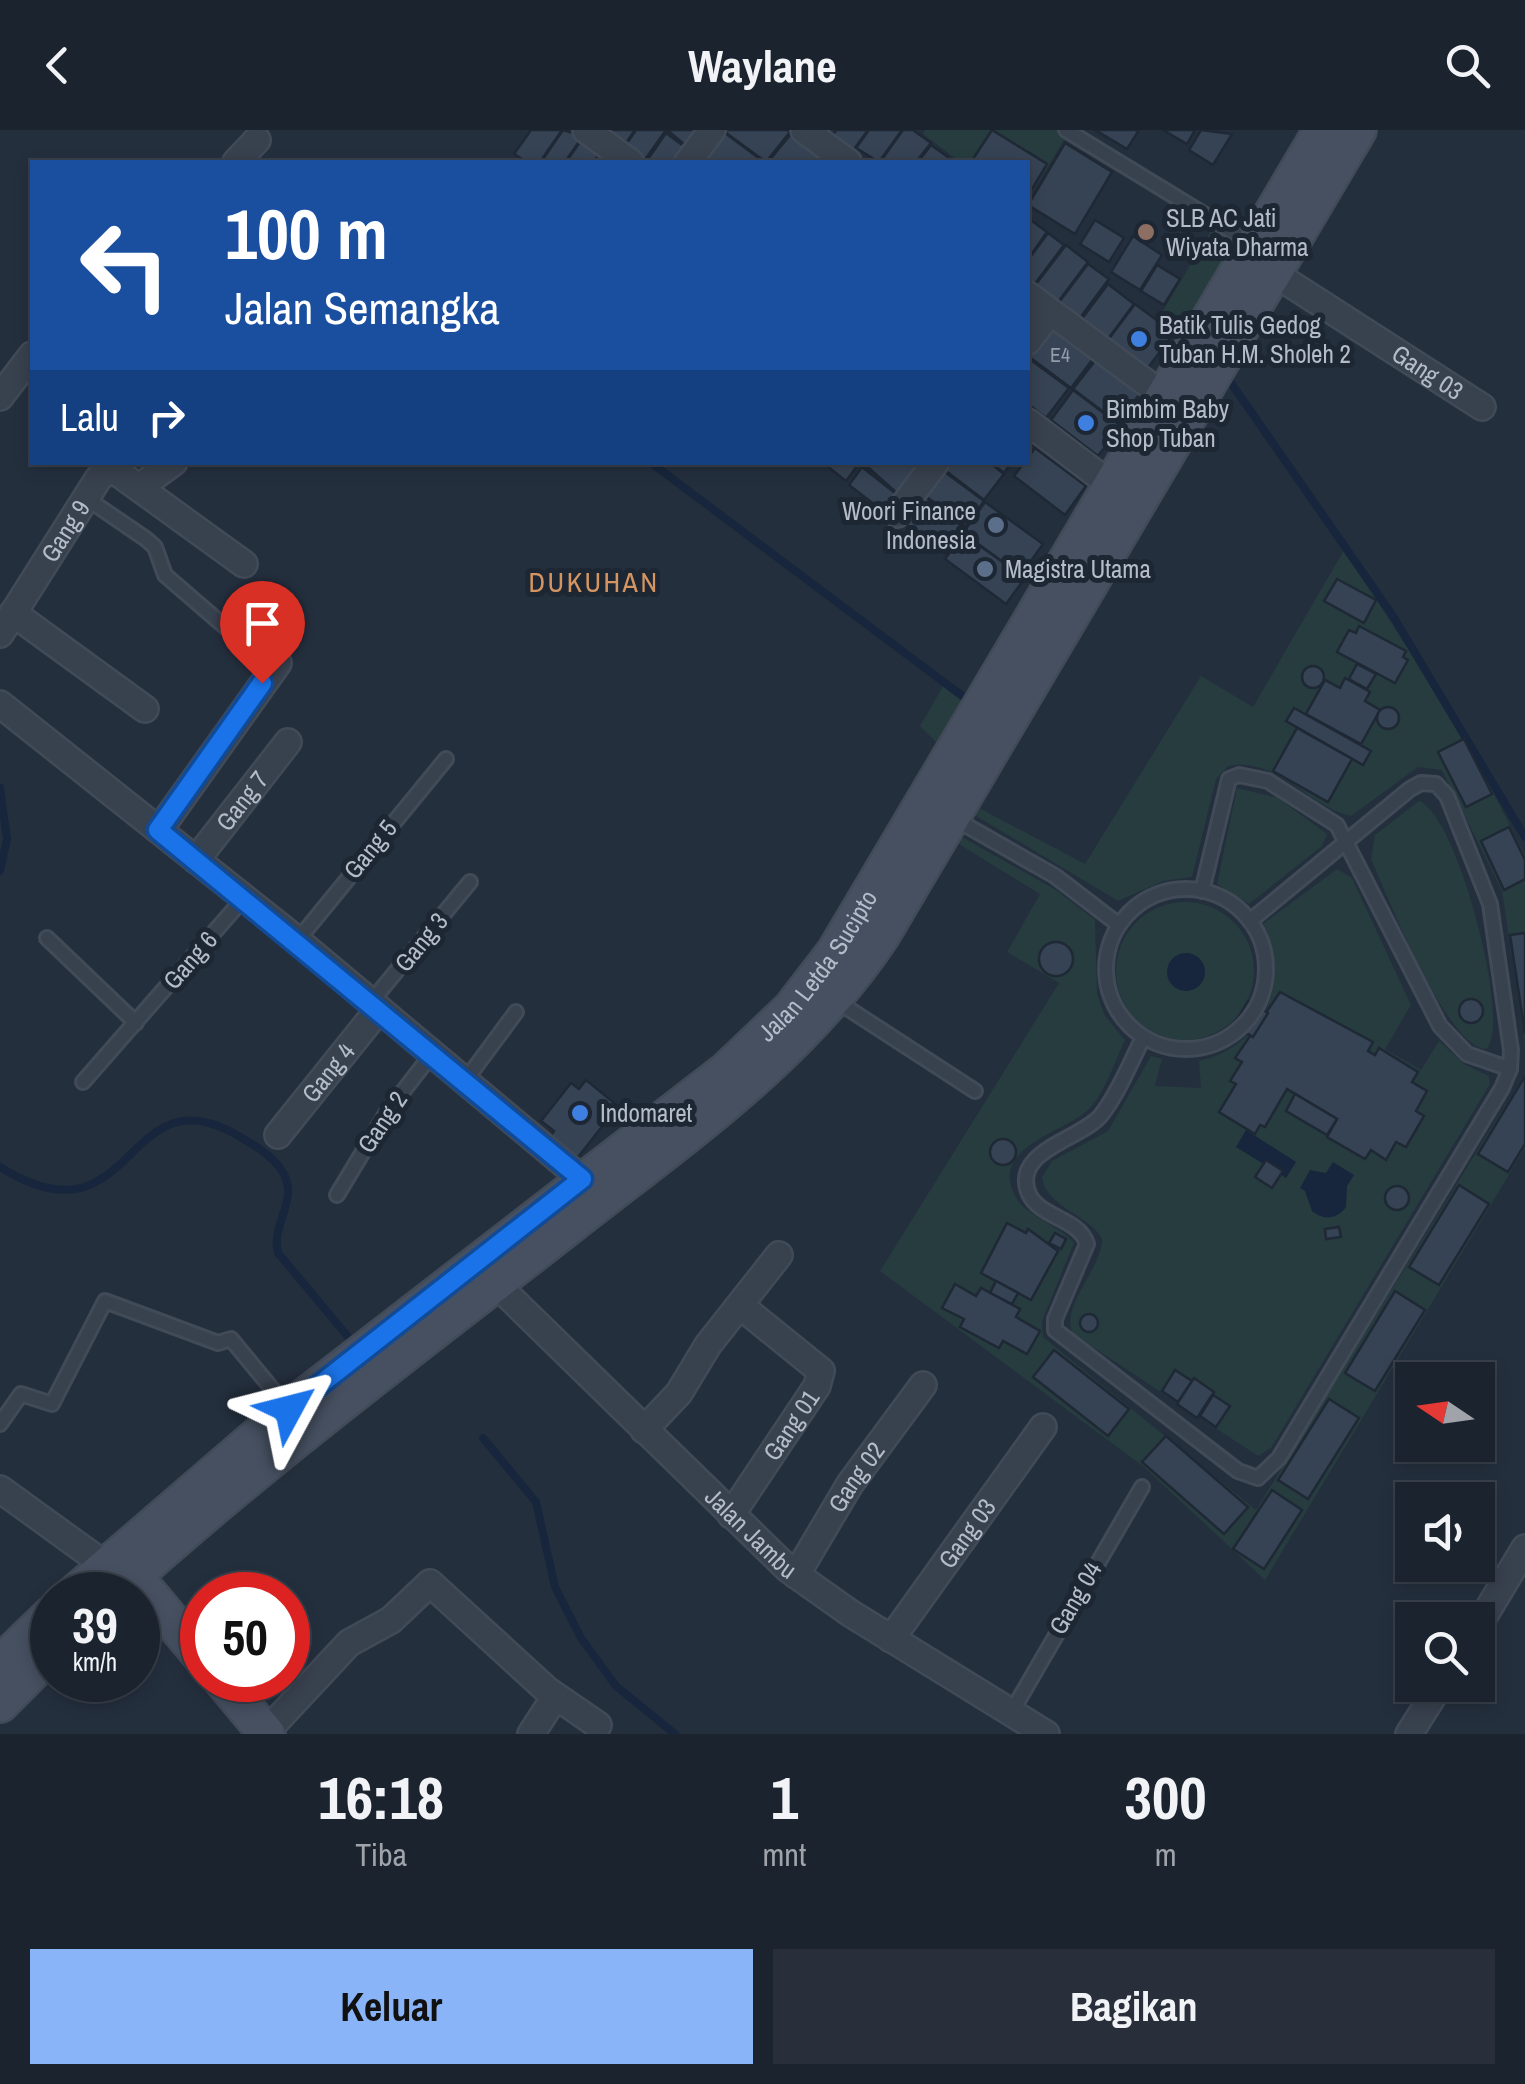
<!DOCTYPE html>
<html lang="id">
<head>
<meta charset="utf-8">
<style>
	body { margin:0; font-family:"Archivo Narrow",sans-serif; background:#282f3a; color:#f1f3f6; height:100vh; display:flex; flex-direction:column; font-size:38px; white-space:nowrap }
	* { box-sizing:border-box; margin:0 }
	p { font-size:32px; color:#a0a4aa }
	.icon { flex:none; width:55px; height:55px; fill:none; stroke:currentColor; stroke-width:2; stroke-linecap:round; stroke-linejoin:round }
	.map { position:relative; height:1604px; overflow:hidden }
	.drawer { display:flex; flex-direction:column; background:#1b232e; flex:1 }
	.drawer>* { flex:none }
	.top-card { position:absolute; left:30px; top:30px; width:1000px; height:305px; border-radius:0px; box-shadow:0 5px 15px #0003,0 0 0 2px #39404a; background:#1a4fa0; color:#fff; overflow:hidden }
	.needle { width:65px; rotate:283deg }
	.tools { position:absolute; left:1395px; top:1232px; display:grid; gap:20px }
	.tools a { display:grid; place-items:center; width:100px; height:100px; border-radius:0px; background:#1b232e; box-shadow:0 5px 15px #0003,0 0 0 2px #39404a; font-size:50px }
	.speed { position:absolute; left:30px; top:1442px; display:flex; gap:20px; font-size:50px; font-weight:700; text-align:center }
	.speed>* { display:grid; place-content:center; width:130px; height:130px; border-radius:50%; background:#1b232e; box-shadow:0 5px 15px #0003,0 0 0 2px #39404a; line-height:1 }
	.speed small { font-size:25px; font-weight:400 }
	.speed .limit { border:15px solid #d22; background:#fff; color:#111 }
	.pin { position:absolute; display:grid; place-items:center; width:85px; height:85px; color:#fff; margin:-102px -42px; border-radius:50% 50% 50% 0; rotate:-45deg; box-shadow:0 0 10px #0007 }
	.pin .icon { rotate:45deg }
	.me { position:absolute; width:110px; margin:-55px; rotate:52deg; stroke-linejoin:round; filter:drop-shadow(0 0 8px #0008) }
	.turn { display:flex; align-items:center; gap:35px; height:210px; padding:0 30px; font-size:45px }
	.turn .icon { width:130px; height:130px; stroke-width:2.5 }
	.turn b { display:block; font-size:70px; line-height:85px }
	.then { display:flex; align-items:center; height:95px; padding:0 30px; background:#0003; gap:20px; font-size:38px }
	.eta { display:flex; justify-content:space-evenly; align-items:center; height:170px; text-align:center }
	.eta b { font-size:60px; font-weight:700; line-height:70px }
	.button { display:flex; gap:20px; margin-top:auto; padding:20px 30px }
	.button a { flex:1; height:115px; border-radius:0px; background:#8ab4f8; color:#111; font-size:40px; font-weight:700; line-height:115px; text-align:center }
	.button a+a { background:#282f3a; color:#f1f3f6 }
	header { display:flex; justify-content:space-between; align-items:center; height:130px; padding:0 30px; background:#1b232e; font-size:45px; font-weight:700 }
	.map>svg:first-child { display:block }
</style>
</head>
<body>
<header><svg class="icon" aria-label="back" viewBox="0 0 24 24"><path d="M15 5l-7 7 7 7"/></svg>Waylane<svg class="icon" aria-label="search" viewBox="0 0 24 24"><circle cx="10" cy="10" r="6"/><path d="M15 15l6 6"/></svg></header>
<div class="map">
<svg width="1525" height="1604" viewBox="0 0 1525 1604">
	<rect width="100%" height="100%" fill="#242f3e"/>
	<g fill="#263c3f">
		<path d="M 925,0 L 1070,0 L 1028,70 L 1028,32 L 960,32 L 923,4 Z"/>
		<path d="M 1211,101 L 1235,115 L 1182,205 L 1159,187 Z"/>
		<path d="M 1344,420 L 1464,605 L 1525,725 L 1525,914 L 1502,761 L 1442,640 L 1418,637 L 1351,686 C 1309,677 1277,626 1228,636 L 1216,649 L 1192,747 L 1163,751 L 1118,771 L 973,684 L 975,676 L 1085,734 L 1201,546 L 1253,577 Z"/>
		<path d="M 945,553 L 965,568 L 938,614 L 920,596 Z"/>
		<path d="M 1237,658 L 1278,668 L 1327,704 L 1322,716 L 1249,774 L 1217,754 Z"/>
		<path d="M 1419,671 C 1458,685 1513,897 1486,919 C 1447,918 1387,765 1371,729 L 1375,705 Z"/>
		<path d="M 960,706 L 1056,760 L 1095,790 L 1097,864 L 1105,886 L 1125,910 C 1115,931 1105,963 1089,979 C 1066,1002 991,1016 1014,1064 C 1025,1087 1059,1094 1074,1113 L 1042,1191 L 1043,1207 L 1256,1380 L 1525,943 L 1525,1018 L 1265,1450 L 1144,1337 L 880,1141 L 1059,853 L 1007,822 L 1040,764 L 954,711 Z"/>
		<path d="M 1337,739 L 1352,748 L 1411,875 L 1385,919 L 1421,940 L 1439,911 L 1464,934 L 1489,946 L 1490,954 L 1271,1318 L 1258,1326 L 1073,1204 C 1059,1176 1103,1138 1102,1108 C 1087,1084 1046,1077 1042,1047 L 1052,1031 L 1108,1001 L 1151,926 L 1162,929 L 1155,956 L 1201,958 L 1199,931 C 1263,916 1293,853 1263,794 Z"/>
		<circle cx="1185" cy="841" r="69"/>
	</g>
	<g fill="#17263c">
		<circle cx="1186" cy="842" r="19"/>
		<path d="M 1246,1000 L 1296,1032 L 1286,1048 L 1236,1017 Z"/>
		<path d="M 1333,1032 L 1354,1045 L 1347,1056 L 1346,1077 C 1337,1089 1324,1091 1312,1081 L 1305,1061 L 1300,1058 L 1310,1040 L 1326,1043 Z"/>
	</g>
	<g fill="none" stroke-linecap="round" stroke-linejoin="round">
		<g stroke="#17263c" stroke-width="8">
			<path d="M 1229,250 L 1393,486 L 1525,707"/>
			<path d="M 650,332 L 965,568"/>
			<path d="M 0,658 L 7,709 L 0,741"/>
			<path d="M 0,1037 C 138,1123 122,934 242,1008 C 259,1018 279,1030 286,1049 C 295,1073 271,1098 278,1123 L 350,1209"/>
			<path d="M 483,1308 L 536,1372 L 555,1457 L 581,1508 L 616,1556 L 675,1604"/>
		</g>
	</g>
	<g fill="#364354" stroke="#1f2835" stroke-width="2.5">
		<path d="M 531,0 L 562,0 L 540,32 L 527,32 L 514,24 Z"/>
		<path d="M 563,0 L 583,6 L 565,32 L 541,32 Z"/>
		<path d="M 609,0 L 635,0 L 624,16 L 607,3 Z"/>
		<path d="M 636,0 L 666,0 L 644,31 L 625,16 Z"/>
		<path d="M 667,0 L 704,0 L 690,19 Z"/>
		<path d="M 721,0 L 764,32 L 705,32 L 699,28 Z"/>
		<path d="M 722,0 L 787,0 L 790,2 L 766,32 Z"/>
		<path d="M 836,0 L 868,0 L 852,22 L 832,7 Z"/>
		<path d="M 869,0 L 902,0 L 879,32 L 856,18 Z"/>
		<path d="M 903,0 L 913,0 L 931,13 L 916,32 L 880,32 Z"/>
		<path d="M 992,0 L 1047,34 L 1028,66 L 1028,32 L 971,32 Z"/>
		<path d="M 1095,0 L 1139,0 L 1127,19 Z"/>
		<path d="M 1163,0 L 1195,0 L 1187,14 Z"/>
		<path d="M 1201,0 L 1232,4 L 1213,35 L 1189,20 Z"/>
		<path d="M 666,3 L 689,20 L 680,32 L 646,32 Z"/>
		<path d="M 791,4 L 828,32 L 768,32 Z"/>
		<path d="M 582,9 L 601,22 L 593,32 L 566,32 Z"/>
		<path d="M 1065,13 L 1112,42 L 1075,104 L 1028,75 Z"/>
		<path d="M 931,15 L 952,30 L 950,32 L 918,32 Z"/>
		<path d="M 1028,88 L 1047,102 L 1028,129 Z"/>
		<path d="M 1095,90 L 1124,108 L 1109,132 L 1080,114 Z"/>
		<path d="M 1048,103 L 1064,115 L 1034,155 L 1028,150 L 1028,130 Z"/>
		<path d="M 1133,106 L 1162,125 L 1140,160 L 1111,142 Z"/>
		<path d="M 1066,115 L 1088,132 L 1058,172 L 1036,154 Z"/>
		<path d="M 1088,134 L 1109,149 L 1077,192 L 1056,176 Z"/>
		<path d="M 1157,135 L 1180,149 L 1164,175 L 1141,161 Z"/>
		<path d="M 1108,154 L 1134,174 L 1105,213 L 1078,194 Z"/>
		<path d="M 1135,174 L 1174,203 L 1144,243 L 1105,214 Z"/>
		<path d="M 1050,192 L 1095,226 L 1071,258 L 1028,226 Z"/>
		<path d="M 1098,227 L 1142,261 L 1118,293 L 1073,259 Z"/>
		<path d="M 1028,228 L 1069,258 L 1046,288 L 1028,274 Z"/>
		<path d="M 1073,260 L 1121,296 L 1098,326 L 1051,290 Z"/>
		<path d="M 1035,318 L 1086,356 L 1065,385 L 1014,346 Z"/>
		<path d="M 822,332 L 860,332 L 846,351 Z"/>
		<path d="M 862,332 L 922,332 L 898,364 Z"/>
		<path d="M 953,332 L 989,332 L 1004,344 L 984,370 L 946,341 Z"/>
		<path d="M 990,332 L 1012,332 L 1004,343 Z"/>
		<path d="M 862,337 L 900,367 L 887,384 L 849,355 Z"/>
		<path d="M 942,340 L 984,371 L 966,397 L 923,364 Z"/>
		<path d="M 922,365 L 965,396 L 946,424 L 903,392 Z"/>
		<path d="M 985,372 L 1043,414 L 1021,445 L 963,403 Z"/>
		<path d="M 963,404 L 1025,448 L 1006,474 L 945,429 Z"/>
		<path d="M 1337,449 L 1376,470 L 1364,493 L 1324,471 Z"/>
		<path d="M 1359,496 L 1406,521 L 1403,527 L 1408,530 L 1395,553 L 1337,522 L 1349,500 L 1356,503 Z"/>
		<path d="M 1357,534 L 1376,544 L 1367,559 L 1349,549 Z"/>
		<circle cx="1313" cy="547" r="11"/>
		<path d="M 1345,548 L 1370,562 L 1365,571 L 1380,580 L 1361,614 L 1306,584 L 1325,550 L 1340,558 Z"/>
		<circle cx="1388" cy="588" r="11"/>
		<path d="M 1294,578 L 1371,621 L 1363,635 L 1286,591 Z"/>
		<path d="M 1297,598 L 1352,629 L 1328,672 L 1273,641 Z"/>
		<path d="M 1464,609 L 1492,664 L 1466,677 L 1438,622 Z"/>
		<path d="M 1509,697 L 1525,730 L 1525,749 L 1504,760 L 1481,711 Z"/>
		<path d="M 1525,803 L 1525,904 L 1510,805 Z"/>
		<circle cx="1056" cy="829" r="17"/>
		<path d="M 1280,862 L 1373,912 L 1368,921 L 1375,925 L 1379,918 L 1418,942 L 1412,952 L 1427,961 L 1416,981 L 1424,986 L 1406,1017 L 1396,1012 L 1386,1030 L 1371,1020 L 1365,1029 L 1327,1007 L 1337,989 L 1287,959 L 1265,997 L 1260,995 L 1255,1004 L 1219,982 L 1236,954 L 1230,951 L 1242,932 L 1235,928 Z"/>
		<circle cx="1471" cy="881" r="12"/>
		<path d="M 1248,871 L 1268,883 L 1253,907 L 1234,895 Z"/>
		<path d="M 1525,946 L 1525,1014 L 1508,1042 L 1478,1024 Z"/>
		<path d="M 586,950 L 618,976 L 579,1026 L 567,1030 L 545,1013 L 554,1001 L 541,991 L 571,953 L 579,959 Z"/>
		<path d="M 1295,964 L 1337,989 L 1327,1005 L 1286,981 Z"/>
		<circle cx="1003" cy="1022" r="13"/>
		<path d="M 1266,1030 L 1283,1041 L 1272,1058 L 1255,1047 Z"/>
		<path d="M 1459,1055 L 1489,1074 L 1439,1155 L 1409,1137 Z"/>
		<circle cx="1397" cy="1068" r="12"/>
		<path d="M 1007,1093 L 1026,1103 L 1028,1099 L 1058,1121 L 1031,1170 L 981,1143 Z"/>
		<path d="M 1339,1097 L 1341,1107 L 1326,1109 L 1325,1099 Z"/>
		<path d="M 1055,1103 L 1066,1109 L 1061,1119 L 1049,1113 Z"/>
		<path d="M 996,1151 L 1018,1163 L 1012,1174 L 990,1163 Z"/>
		<path d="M 955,1154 L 976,1166 L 981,1158 L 1020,1179 L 1016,1187 L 1040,1201 L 1027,1224 L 1003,1211 L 999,1218 L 960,1197 L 964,1189 L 942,1178 Z"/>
		<path d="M 1395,1161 L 1425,1180 L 1375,1261 L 1345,1243 Z"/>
		<circle cx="1089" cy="1193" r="9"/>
		<path d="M 1054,1220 L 1129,1279 L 1108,1306 L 1033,1247 Z"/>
		<path d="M 1175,1240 L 1192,1251 L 1178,1272 L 1162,1261 Z"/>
		<path d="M 1194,1248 L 1214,1262 L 1197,1288 L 1177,1274 Z"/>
		<path d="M 1213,1265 L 1230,1276 L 1216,1297 L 1200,1286 Z"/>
		<path d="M 1329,1269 L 1359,1288 L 1308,1369 L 1278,1350 Z"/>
		<path d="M 1166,1306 L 1248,1377 L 1224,1404 L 1142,1332 Z"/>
		<path d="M 1272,1360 L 1302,1380 L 1264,1439 L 1233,1419 Z"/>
	</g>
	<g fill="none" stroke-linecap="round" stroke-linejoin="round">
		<g stroke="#414a57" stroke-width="18">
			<g id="lane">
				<path d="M 1066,0 L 1251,113"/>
				<path d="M 86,368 L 146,409 L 155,417 L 165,445 L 231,502"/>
				<path d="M 955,689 L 1055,746 L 1119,795"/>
				<circle cx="1186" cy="839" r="80"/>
				<path d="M 1202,761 L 1229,649 L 1239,645 L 1268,651 L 1337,695 L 1440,896 L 1467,924 L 1510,939"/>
				<path d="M 47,808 L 136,893"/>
				<path d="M 297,811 L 446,629"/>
				<path d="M 835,870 L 975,961"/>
				<path d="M 371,872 L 470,752"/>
				<path d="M 1143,908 C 1130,933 1119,962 1102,984 C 1084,1009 1010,1020 1029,1064 C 1040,1088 1079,1088 1087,1114 L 1055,1189 L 1055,1200 L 1238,1341 L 1258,1348 L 1279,1328 L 1502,958 L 1510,939 L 1511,920 L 1490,774 L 1447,666 L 1436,654 L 1421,653 L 1410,659 L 1250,791"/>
				<path d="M 465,951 L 516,882"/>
				<path d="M 83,952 L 244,768"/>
				<path d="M 337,1065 L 387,982 L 432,924"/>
				<path d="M 0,1294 L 21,1264 L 52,1274 L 105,1171 L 218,1213 L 231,1209 L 287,1277"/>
				<path d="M 1011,1583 L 1142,1357"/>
			</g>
		</g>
		<g stroke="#414a57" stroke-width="30">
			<g id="street">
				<path d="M 586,0 L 630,32"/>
				<path d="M 804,0 L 848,32"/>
				<path d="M 236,32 L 257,10"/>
				<path d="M 688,32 L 712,0"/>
				<path id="s1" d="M 1272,142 L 1482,277"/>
				<path d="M 1028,165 L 1164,266"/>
				<path d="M 1028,211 L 1050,182"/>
				<path d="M 0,267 L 32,225"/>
				<path d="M 1028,292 L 1111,355"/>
				<path d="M 141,356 L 174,332"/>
				<path d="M 897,384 L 936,332"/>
				<path d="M 13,483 L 145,579"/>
				<path id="s2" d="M 0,504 L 98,349 L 110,337 L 244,434"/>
				<path d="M 0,574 L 287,802 L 582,1049"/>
				<path d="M 159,700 L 278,533"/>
				<path id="s3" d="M 196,730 L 288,612"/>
				<path id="s4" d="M 278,1005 L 379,879"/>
				<path id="s5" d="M 495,1153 L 788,1439 L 850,1483 L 1046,1604"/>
				<path d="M 644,1300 L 679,1263 L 708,1215 L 779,1125"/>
				<path d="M 0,1359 L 105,1435"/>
				<path id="s6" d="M 731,1385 L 817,1256 L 821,1241 L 742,1177"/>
				<path id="s7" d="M 796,1445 L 850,1354 L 923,1255"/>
				<path d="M 1478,1496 L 1525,1418"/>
				<path id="s8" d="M 891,1509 L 1043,1297"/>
				<path d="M 266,1602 L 349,1513 L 391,1490 L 430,1453 L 547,1560 L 598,1595"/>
				<path d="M 531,1604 L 555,1567"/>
				<path d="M 1409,1604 L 1440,1555"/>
			</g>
		</g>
		<g stroke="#414a57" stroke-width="40">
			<g id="secondary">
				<path d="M 134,1446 L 202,1527"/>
				<path id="s9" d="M 73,1465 L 289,1279 L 727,940 L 792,878 L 835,822 L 1322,0"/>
				<path d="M 113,1465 C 259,1332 418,1214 573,1093 C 685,1005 801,926 881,806 L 1358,0"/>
				<path d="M 0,1534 L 52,1484"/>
				<path d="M 222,1550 L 267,1604"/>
				<path d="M 0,1574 L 52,1522"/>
			</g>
		</g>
		<use href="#lane" stroke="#38414e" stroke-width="12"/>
		<use href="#street" stroke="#38414e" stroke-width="25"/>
		<use href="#secondary" stroke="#465061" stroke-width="35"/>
	</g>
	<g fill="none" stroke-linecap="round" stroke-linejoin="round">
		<g stroke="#114b97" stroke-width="25">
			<path id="route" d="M 262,553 L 158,700 L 582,1049 L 289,1279"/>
		</g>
		<use href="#route" stroke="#1a73e8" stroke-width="18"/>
	</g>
	<circle fill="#8d6e63" stroke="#1d2633" stroke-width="4" cx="1146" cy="102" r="10"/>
	<g fill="#3f7fe0" stroke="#1d2633" stroke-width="4">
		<circle cx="1139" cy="209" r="10"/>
		<circle cx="1086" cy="293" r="10"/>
		<circle cx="580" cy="983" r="10"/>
	</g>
	<g fill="#5c6f8a" stroke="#1d2633" stroke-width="4">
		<circle cx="996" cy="395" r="10"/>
		<circle cx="985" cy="439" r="10"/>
	</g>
	<g text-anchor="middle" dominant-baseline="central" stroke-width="10" stroke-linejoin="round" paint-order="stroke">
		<g font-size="20" fill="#929caa">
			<text x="1060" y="224">E4</text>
		</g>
		<g font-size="25" fill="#b4bcc9" stroke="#1d2633" text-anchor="start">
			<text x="1166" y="88">SLB AC Jati<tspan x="1166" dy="29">Wiyata Dharma</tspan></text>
			<text x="1159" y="195">Batik Tulis Gedog<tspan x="1159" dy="29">Tuban H.M. Sholeh 2</tspan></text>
			<text x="1106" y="279">Bimbim Baby<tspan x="1106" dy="29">Shop Tuban</tspan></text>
			<text x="976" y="381" text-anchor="end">Woori Finance<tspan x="976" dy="29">Indonesia</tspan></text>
			<text x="1005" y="439">Magistra Utama</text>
			<text x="600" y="983">Indomaret</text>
		</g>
		<g font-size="25" fill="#b4bcc9" stroke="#1d2633">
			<text stroke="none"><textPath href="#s1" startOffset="185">Gang 03</textPath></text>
			<text stroke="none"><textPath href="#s2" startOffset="122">Gang 9</textPath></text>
			<text stroke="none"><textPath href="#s3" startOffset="75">Gang 7</textPath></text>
			<text transform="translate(370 719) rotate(-51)">Gang 5</text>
			<text transform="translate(421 812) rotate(-51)">Gang 3</text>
			<text transform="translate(190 830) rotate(-49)">Gang 6</text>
			<text stroke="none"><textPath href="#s9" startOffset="978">Jalan Letda Sucipto</textPath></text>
			<text stroke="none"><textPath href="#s4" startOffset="80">Gang 4</textPath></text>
			<text transform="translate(382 992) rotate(-56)">Gang 2</text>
			<text stroke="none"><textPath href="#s6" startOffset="108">Gang 01</textPath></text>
			<text stroke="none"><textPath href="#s7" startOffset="115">Gang 02</textPath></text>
			<text stroke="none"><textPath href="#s5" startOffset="358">Jalan Jambu</textPath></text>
			<text stroke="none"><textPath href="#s8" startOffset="130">Gang 03</textPath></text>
			<text transform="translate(1075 1468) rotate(-60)">Gang 04</text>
		</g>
		<g font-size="28" letter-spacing="2.5" fill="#d59563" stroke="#1d2633">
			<text x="594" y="452">DUKUHAN</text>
		</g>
	</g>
</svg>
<div class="tools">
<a><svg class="needle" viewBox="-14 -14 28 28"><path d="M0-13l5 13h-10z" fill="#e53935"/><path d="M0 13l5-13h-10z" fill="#a0a4aa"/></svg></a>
<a><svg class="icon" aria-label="sound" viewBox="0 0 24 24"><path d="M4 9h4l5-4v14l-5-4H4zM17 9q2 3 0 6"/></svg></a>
<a><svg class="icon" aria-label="search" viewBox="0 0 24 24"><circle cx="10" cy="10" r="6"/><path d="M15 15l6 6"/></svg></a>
</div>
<div class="speed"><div>39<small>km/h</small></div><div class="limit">50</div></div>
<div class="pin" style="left:262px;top:553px;background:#d93025"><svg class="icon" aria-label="arrive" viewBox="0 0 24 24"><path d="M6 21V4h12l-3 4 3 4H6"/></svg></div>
<svg class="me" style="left:289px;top:1279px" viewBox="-20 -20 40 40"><path d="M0-17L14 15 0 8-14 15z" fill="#1a73e8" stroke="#fff" stroke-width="4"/></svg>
<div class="top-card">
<div class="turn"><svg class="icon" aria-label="left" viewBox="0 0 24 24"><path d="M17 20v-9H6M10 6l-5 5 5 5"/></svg><div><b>100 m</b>Jalan Semangka</div></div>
<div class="then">Lalu<svg class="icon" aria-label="right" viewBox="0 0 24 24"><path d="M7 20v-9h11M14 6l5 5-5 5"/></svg></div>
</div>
</div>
<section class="drawer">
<div class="eta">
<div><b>16:18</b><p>Tiba</p></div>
<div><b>1</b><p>mnt</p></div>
<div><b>300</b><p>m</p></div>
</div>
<div class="button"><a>Keluar</a><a>Bagikan</a></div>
</section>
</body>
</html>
